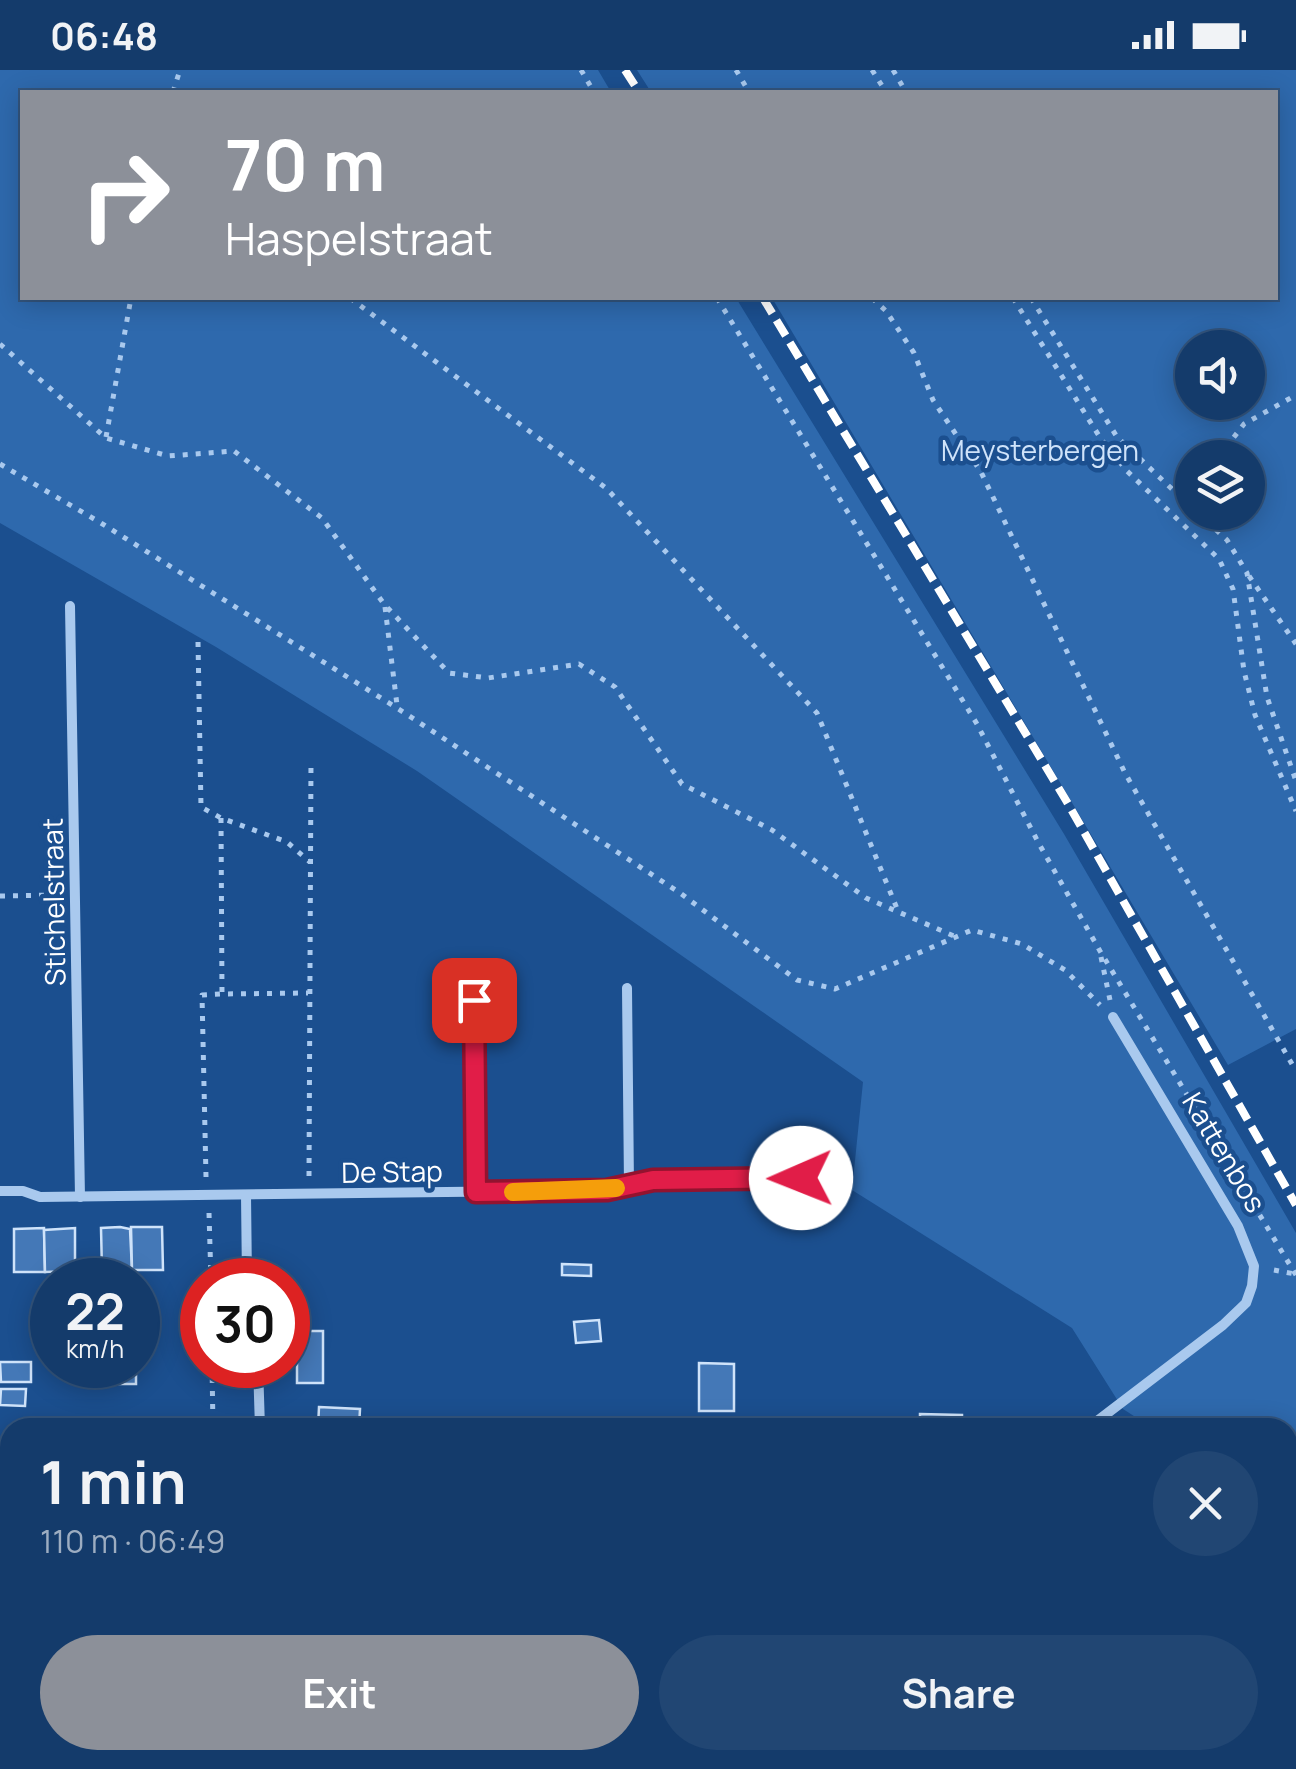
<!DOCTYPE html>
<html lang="en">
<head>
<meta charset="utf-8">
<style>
	body { margin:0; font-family:Manrope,sans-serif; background:#214673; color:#f1f3f6; height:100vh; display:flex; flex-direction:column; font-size:38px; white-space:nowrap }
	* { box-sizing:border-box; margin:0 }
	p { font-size:32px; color:#9dadc1 }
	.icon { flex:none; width:55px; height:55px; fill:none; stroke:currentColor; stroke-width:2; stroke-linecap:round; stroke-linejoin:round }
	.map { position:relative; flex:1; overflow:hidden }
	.side { position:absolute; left:0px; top:1348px; width:1298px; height:352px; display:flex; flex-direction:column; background:#143b6b; border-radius:30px 30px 0 0; box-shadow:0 5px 25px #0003,0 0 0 2px #33557e }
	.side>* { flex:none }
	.hud { position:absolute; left:20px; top:20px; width:1258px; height:210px; border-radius:0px; box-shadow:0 5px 25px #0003,0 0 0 2px #33557e; background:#8c9099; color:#fff; overflow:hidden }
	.fabs { position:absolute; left:1175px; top:260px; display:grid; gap:20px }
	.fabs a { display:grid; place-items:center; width:90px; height:90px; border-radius:50%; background:#143b6b; box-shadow:0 5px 25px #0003,0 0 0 2px #33557e; font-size:50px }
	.speed { position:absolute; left:30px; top:1188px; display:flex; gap:20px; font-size:50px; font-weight:700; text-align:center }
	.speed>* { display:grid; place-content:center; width:130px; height:130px; border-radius:50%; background:#143b6b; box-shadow:0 5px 25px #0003,0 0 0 2px #33557e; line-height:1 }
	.speed small { font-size:25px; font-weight:400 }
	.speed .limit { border:15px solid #d22; background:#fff; color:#111 }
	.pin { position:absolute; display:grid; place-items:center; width:85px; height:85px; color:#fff; margin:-42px; border-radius:20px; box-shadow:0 5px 15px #0006 }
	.me { position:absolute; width:110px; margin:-55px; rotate:269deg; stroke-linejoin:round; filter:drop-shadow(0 0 8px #0008) }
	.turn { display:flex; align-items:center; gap:35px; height:210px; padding:0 40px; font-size:45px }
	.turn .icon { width:130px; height:130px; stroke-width:2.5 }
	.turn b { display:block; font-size:70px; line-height:85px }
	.round { display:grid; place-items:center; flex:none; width:105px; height:105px; border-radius:52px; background:#214673 }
	.overview { display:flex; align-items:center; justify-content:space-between; height:170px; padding:0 40px }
	h1 { font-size:60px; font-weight:700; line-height:75px }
	.action { display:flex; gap:20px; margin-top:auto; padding:20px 40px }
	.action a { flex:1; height:115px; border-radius:60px; background:#8c9099; color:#fff; font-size:40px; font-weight:700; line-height:115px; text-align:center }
	.action a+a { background:#214673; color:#f1f3f6 }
	.status { display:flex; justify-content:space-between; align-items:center; height:70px; padding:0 50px; background:#143b6b; direction:ltr }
	.status svg { height:28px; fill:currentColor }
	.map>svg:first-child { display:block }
</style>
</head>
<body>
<div class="status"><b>06:48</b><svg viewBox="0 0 49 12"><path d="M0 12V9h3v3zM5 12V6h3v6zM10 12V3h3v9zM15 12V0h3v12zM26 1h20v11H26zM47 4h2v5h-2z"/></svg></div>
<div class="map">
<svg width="1296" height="1699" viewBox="0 0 1296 1699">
	<rect width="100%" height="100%" fill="#1b4f8f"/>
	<g fill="#2e69ad" fill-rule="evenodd">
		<path d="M 0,0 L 598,0 L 611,22 L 22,22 L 22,228 L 736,228 L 1064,764 L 1296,1163 L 1296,1448 L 1288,1443 L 1288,1358 L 1151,1357 L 1123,1339 L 1072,1258 L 852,1120 L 863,1012 L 417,701 L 216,577 L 0,453 Z"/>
		<path d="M 637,0 L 1296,0 L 1296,959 L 1228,995 L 772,228 L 1275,228 L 1275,22 L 651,22 ZM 1192,278 L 1248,278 L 1248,332 L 1192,332 ZM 1192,388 L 1248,388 L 1248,442 L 1192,442 Z"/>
	</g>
	<g fill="#4478b7" stroke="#cfe3fa" stroke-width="2.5">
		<path d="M 120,1157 L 130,1159 L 132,1200 L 102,1201 L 101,1158 Z"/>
		<path d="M 131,1157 L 162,1157 L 163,1200 L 132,1200 Z"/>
		<path d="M 44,1158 L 45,1202 L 14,1202 L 14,1159 Z"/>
		<path d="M 75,1158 L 75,1201 L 45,1202 L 44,1160 Z"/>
		<path d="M 562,1194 L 591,1195 L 591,1206 L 562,1205 Z"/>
		<path d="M 599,1250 L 601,1271 L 576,1273 L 574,1252 Z"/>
		<rect x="297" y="1261" width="26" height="52"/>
		<path d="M 0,1292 L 31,1292 L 31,1312 L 1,1312 Z"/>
		<path d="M 699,1293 L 734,1294 L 734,1341 L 699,1341 Z"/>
		<path d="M 96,1299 L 136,1300 L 136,1314 L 96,1314 Z"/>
		<path d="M 1,1319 L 26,1319 L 25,1336 L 0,1335 Z"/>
		<path d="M 319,1337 L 360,1339 L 359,1358 L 318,1358 Z"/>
		<path d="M 920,1344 L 962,1345 L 962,1358 L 920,1358 Z"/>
		<rect x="287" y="1690" width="35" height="9"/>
		<path d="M 460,1690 L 490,1690 L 490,1699 L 461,1699 Z"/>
		<path d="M 679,1690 L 725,1690 L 725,1697 L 679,1699 Z"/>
		<path d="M 824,1690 L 867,1690 L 881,1696 L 880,1699 L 833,1699 L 822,1695 Z"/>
	</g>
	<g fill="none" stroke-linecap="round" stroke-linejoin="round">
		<g stroke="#a9c9ee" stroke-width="5" stroke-dasharray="5 8" stroke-linecap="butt">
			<path d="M 581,0 L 594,22"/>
			<path d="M 736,0 L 749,22"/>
			<path d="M 872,0 L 886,22"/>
			<path d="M 893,0 L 906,22"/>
			<path d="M 173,22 L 180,0"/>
			<path d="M 350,228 L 606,418 L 817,643 L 898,841"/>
			<path d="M 717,228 L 977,654 L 1038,772 L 1100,881 L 1296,1205"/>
			<path d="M 872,228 L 886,241 L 914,283 L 933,330 L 981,402 L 1125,703 L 1296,1001"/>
			<path d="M 1013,228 L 1101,369 L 1127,401 L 1219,489 L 1233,519 L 1244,601 L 1255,645 L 1296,741"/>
			<path d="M 1031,228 L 1117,367 L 1192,438"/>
			<path d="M 0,274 L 106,368 L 168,386 L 234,381 L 322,448 L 384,534 L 449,603 L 488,608 L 579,594 L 615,617 L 682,714 L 772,760 L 866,828 L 954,866"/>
			<path d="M 106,367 L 131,228"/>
			<path d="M 1218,388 L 1244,354 L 1296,325"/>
			<path d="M 0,394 L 101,453 L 397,638 L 680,823 L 797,910 L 835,919 L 972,860 L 1022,874 L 1065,900 L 1100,935"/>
			<path d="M 1197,442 L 1227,470 L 1247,503 L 1267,627 L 1296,711"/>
			<path d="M 1209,453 L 1209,442"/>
			<path d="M 1249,506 L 1296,574"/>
			<path d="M 385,537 L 397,635"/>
			<path d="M 198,572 L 201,737 L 221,748 L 287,772 L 310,792"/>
			<path d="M 221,748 L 222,924 L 308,923"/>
			<path d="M 0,826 L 57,825"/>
			<path d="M 1101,887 L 1110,930"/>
			<path d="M 309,1106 L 311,691"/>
			<path d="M 206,1107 L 202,925 L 222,924"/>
			<path d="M 209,1143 L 211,1210"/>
			<path d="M 1274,1200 L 1295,1204"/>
			<path d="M 212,1295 L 213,1358"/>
		</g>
		<g stroke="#a9c9ee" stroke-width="10">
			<path d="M 70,536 L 80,1127"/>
			<path d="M 627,918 L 629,1116"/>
			<path d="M 473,929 L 476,1122"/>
			<path d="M 0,1121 L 23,1121 L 40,1127 L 607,1120 L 653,1110 L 838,1108"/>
			<path d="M 246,1125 L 247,1210"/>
			<path d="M 258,1295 L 260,1358"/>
			<path d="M 1088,1358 L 1223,1255 L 1246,1233 L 1252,1216 L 1254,1196 L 1238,1156 L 1113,947"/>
			<path d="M 412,1690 L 415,1699"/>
			<path d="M 1183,1690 L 1200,1699"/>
		</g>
		<g stroke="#d6e6fa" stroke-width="20">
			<path d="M 0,1559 L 10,1558"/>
			<path d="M 1076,1690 L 1087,1699"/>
		</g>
		<g stroke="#fff" stroke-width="8" stroke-dasharray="18 8" stroke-linecap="butt">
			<path d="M 625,0 L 639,22"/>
			<path d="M 763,228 L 1067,732 L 1296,1135"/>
		</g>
	</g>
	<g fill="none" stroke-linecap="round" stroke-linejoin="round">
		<g stroke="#92132f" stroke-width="25">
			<path id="route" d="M 474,930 L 476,1122 L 607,1120 L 653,1110 L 801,1108"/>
		</g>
		<use href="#route" stroke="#e11d48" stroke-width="18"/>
		<path stroke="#f59e0b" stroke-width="18" d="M 513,1122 L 616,1118"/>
	</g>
	<g text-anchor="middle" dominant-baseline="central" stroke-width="9" stroke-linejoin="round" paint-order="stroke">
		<g font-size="28" fill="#cfe3fa" stroke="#1b4f8f">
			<text x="1040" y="380">Meysterbergen</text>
		</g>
		<g font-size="28" fill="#fff" stroke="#1b4f8f">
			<text transform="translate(53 832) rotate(-91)">Stichelstraat</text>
			<text transform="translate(1225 1082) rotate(59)">Kattenbos</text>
			<text transform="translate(392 1101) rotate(-1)">De Stap</text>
		</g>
	</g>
</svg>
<div class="fabs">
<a><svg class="icon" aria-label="sound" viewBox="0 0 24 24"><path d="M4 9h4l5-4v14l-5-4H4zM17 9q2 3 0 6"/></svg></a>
<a><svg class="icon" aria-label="layers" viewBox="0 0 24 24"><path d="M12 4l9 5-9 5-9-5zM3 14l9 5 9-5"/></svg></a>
</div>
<div class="speed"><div>22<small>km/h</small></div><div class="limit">30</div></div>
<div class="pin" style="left:474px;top:930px;background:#d93025"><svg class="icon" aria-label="arrive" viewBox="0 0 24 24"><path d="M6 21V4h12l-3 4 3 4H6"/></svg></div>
<svg class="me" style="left:801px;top:1108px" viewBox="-20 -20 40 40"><circle r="19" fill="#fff"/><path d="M0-13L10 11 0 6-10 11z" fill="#e11d48"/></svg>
<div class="hud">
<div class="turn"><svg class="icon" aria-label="right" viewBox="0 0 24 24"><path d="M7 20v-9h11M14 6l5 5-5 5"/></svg><div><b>70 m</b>Haspelstraat</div></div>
</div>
<section class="side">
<div class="overview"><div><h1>1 min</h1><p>110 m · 06:49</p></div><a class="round"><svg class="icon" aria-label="close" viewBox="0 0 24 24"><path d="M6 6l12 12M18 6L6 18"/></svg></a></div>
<div class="action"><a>Exit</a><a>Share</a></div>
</section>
</div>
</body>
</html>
